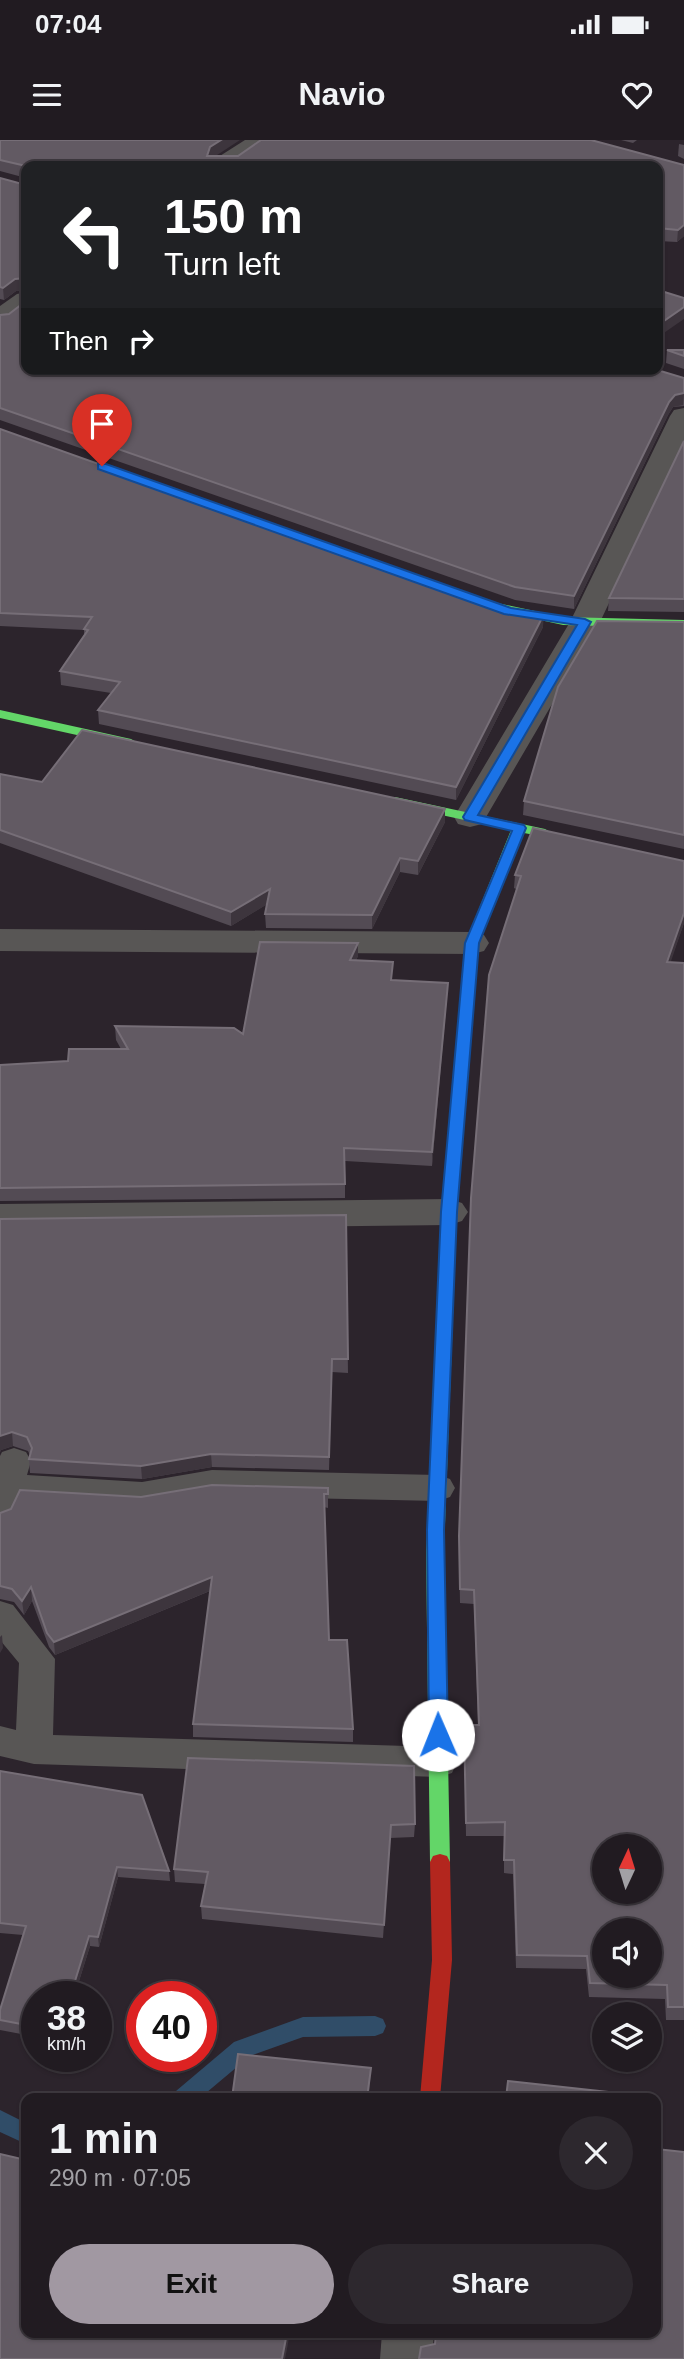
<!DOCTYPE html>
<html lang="en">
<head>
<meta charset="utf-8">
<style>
	body { margin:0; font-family:Helvetica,sans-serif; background:#2d282e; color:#f1f3f6; height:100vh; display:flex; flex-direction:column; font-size:26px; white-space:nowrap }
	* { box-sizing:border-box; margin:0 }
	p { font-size:23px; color:#a2a1a5 }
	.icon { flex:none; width:38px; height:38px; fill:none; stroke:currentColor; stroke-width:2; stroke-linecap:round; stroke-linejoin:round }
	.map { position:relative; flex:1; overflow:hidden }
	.panel { position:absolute; left:21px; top:1953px; width:640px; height:245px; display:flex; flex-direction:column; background:#211b21; border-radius:14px; box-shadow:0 2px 5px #0004,0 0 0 2px #3e393f }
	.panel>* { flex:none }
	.top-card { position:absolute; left:21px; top:21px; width:642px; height:214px; border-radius:14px; box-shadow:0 2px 5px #0004,0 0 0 2px #3e393f; background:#202124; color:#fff; overflow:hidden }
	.needle { width:46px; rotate:4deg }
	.tools { position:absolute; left:592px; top:1694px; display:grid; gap:14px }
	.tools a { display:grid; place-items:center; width:70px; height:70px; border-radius:50%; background:#211b21; box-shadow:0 2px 5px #0004,0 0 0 2px #3e393f; font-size:35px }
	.speed { position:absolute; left:21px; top:1841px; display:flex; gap:14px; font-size:35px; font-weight:700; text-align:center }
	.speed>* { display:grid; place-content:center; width:91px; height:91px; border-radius:50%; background:#211b21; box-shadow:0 2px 5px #0004,0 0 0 2px #3e393f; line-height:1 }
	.speed small { font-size:18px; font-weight:400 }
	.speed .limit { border:10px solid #d22; background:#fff; color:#111 }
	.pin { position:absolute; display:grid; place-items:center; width:60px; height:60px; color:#fff; margin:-72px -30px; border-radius:50% 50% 50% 0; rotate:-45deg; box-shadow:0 0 7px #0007 }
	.pin .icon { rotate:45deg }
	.me { position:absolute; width:77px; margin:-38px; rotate:359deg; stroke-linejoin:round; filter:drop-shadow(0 0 5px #0008) }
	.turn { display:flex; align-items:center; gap:24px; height:147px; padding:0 28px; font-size:32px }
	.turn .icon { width:91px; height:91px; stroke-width:2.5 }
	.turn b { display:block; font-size:49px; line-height:60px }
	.then { display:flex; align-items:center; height:66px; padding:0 28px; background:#0003; gap:14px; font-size:26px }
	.round { display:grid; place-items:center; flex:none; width:74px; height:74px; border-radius:37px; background:#2d282e }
	.summary { display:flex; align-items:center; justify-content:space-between; height:119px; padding:0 28px }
	h1 { font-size:42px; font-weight:600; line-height:52px }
	.cta { display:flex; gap:14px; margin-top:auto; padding:14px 28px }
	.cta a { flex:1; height:80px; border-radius:42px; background:#a198a2; color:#111; font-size:28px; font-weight:600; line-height:80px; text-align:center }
	.cta a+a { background:#2d282e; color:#f1f3f6 }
	.status { display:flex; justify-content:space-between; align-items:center; height:49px; padding:0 35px; background:#211b21; direction:ltr }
	.status svg { height:19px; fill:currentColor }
	header { display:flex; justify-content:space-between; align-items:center; height:91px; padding:0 28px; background:#211b21; font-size:32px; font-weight:600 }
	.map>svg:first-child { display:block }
</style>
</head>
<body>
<div class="status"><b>07:04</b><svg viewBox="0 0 49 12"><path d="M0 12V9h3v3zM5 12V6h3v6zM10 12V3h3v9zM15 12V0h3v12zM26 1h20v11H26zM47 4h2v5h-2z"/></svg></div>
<header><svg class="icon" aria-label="menu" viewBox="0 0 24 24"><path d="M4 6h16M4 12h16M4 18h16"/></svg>Navio<svg class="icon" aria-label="heart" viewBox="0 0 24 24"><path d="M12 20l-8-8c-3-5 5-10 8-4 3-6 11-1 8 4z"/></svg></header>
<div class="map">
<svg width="684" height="2219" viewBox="0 0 684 2219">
	<rect width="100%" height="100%" fill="#2c242c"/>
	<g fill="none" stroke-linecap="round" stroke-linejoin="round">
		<g fill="#304d68" fill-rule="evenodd">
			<path d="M 375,1876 L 383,1879 L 386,1886 L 383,1893 L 375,1896 L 303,1897 L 250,1916 L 200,1958 L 173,1958 L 176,1951 L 234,1902 L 303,1877 Z"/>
			<path d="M 0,1970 L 26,1983 L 26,2004 L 0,1992 Z"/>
		</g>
		<g fill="#585655" fill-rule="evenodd">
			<path d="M 14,1308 L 26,1312 L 31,1321 L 27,1335 L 142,1342 L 212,1330 L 438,1335 L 450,1339 L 455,1348 L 450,1357 L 438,1361 L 212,1356 L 142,1368 L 20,1361 L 12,1380 L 0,1384 L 0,1316 L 2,1312 Z"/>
			<path d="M 0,1461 L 13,1465 L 55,1519 L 53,1595 L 439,1607 L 452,1611 L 457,1622 L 452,1633 L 439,1637 L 34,1624 L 0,1616 L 0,1586 L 16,1590 L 19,1523 L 0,1500 Z"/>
		</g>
		<g fill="#585655" fill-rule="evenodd">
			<path d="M 245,0 L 273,0 L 237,26 L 209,26 L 212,21 Z"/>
			<path d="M 26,152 L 26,172 L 9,184 L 0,186 L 0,166 L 17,154 Z"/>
			<path d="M 684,268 L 684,305 L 600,482 L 482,684 L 470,687 L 458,684 L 454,677 L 570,482 L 670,276 L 674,270 Z"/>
			<path d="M 0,789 L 472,792 L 484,795 L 489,803 L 484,811 L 472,814 L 0,811 Z"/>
			<path d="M 449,1059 L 462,1063 L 468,1072 L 462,1081 L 449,1085 L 0,1090 L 0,1064 Z"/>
			<path d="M 382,2193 L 434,2193 L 432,2219 L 380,2219 Z"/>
		</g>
		<g fill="#63d668" fill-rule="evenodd">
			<path d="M 493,462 L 563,477 L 684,480 L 684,488 L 563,485 L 489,469 L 487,466 Z"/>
			<path d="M 0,570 L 131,599 L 138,603 L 131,607 L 0,578 Z"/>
			<path d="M 395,657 L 545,689 L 552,693 L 545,697 L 524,693 L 479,803 L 457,1072 L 444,1410 L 450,1722 L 447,1728 L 440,1730 L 433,1728 L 430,1722 L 426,1410 L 441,1072 L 465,803 L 511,690 L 390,664 L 388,661 Z"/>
		</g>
		<path fill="#b3261e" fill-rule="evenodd" d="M 440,1714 L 447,1716 L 450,1722 L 452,1820 L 440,1958 L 420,1958 L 432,1820 L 430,1722 L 433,1716 Z"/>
	</g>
	<g fill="#534b54">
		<path d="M 0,0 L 215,16 L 684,25 L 684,96 L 677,102 L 658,101 L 658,26 L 26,26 L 26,38 L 0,31 Z"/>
		<path d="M 621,0 L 637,0 L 633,3 Z"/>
		<path d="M 679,4 L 684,5 L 684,19 L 678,16 Z"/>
		<path d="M 0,38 L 26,45 L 26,150 L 16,151 L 4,160 L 0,159 Z"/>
		<path d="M 9,174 L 684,238 L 684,266 L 673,267 L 668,275 L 574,469 L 515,460 L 0,280 L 0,175 Z"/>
		<path d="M 667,210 L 684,210 L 684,229 L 666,223 Z"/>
		<path d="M 0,289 L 543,487 L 456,660 L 99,584 L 98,570 L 111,553 L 61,545 L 60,531 L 84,495 L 84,490 L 0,486 Z"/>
		<path d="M 684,301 L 684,472 L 608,471 L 609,458 Z"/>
		<path d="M 684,482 L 684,709 L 523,675 L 524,661 Z"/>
		<path d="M 0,634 L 42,642 L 445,682 L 418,735 L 400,732 L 372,789 L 266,788 L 265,774 L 267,764 L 231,786 L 0,703 Z"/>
		<path d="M 684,721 L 684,783 L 670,822 L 684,823 L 684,1880 L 666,1880 L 665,1859 L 589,1857 L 586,1829 L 516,1828 L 513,1734 L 504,1733 L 504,1696 L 466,1696 L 464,1585 L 478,1585 L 474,1464 L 460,1463 L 459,1410 L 471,1058 L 516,749 L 514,748 L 515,735 Z"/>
		<path d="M 358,803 L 358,816 L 356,820 L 392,840 L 447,857 L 432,1026 L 345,1021 L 345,1058 L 0,1061 L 0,925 L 68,921 L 121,909 L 116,900 L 115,886 L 243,894 Z"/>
		<path d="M 346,1075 L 348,1233 L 332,1232 L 329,1330 L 212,1327 L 142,1339 L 30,1333 L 29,1319 L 30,1315 L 28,1311 L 13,1306 L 1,1310 L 0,1312 L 0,1079 Z"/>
		<path d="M 328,1348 L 328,1368 L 324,1367 L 329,1500 L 353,1589 L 353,1602 L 193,1597 L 193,1584 L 210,1451 L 55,1515 L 49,1507 L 32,1461 L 24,1475 L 14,1462 L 0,1459 L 0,1373 L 141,1357 Z"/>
		<path d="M 188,1618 L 415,1684 L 414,1697 L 390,1698 L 383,1798 L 202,1779 L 201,1766 L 205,1744 L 175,1742 L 174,1729 Z"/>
		<path d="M 0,1631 L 169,1731 L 170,1741 L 118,1737 L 99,1807 L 90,1806 L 74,1857 L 37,1857 L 37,1897 L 0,1890 L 0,1880 L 23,1795 L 0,1793 Z"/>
	</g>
	<g fill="#3d353d">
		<path d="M 221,0 L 240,0 L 211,19 L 207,16 L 210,7 Z"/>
		<path d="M 684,85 L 684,96 L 677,102 L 678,90 Z"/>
		<path d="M 26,138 L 26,150 L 16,151 L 4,160 L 3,148 L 15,139 Z"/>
		<path d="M 684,167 L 684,179 L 658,197 L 658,185 Z"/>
		<path d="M 684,253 L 683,265 L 673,267 L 668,275 L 574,469 L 574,456 L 669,262 L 675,255 Z"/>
		<path d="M 544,474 L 543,487 L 456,660 L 456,647 Z"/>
		<path d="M 445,669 L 445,682 L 418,735 L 418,721 Z"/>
		<path d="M 400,718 L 400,732 L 372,789 L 372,775 Z"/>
		<path d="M 270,749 L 271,762 L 231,786 L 231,772 Z"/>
		<path d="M 684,773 L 684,783 L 666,836 L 667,822 Z"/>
		<path d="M 358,803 L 358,816 L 350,833 L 350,820 Z"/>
		<path d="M 448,843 L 447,857 L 432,1026 L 432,1012 Z"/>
		<path d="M 12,1292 L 13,1306 L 1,1310 L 0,1312 L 0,1296 Z"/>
		<path d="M 211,1314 L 212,1327 L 142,1339 L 141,1326 Z"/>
		<path d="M 212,1437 L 212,1450 L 55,1515 L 54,1502 Z"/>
		<path d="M 31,1447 L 32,1461 L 24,1475 L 22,1461 Z"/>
		<path d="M 2,1495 L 3,1508 L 0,1513 L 0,1497 Z"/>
		<path d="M 117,1727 L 118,1737 L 99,1807 L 98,1797 Z"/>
		<path d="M 89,1796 L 90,1806 L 74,1857 L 70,1857 Z"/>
		<path d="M 371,1928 L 369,1958 L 367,1958 Z"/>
		<path d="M 287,2193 L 290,2193 L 285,2219 L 282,2219 Z"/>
	</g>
	<g fill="#625a63" stroke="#766e77" stroke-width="2" fill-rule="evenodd">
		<path d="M 0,0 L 221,0 L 210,7 L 207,16 L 238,16 L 261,0 L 591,0 L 684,25 L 684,85 L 678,90 L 658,88 L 658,26 L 26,26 L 0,20 Z"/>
		<path d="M 0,38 L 26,45 L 26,138 L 15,139 L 3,148 L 0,147 Z"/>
		<path d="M 658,150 L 684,158 L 684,167 L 658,185 Z"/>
		<path d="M 26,161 L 26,229 L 654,229 L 684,238 L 684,253 L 675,255 L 669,262 L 574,456 L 515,447 L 0,268 L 0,175 L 9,174 Z"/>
		<path d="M 667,210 L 684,210 L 684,216 Z"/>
		<path d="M 0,289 L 498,466 L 544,474 L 456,647 L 98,570 L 120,542 L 60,531 L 88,490 L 84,489 L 92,477 L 0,473 Z"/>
		<path d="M 684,301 L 684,459 L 609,458 Z"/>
		<path d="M 597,481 L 684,482 L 684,695 L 524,661 L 558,547 Z"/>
		<path d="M 82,590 L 445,669 L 418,721 L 400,718 L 372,775 L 265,774 L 270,749 L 231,772 L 0,690 L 0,634 L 42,642 Z"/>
		<path d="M 533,688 L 684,721 L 684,773 L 667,822 L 684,823 L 684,1867 L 668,1867 L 667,1845 L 590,1843 L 587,1816 L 517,1815 L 514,1720 L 504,1720 L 505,1682 L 466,1683 L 464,1585 L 479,1585 L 474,1450 L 460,1449 L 459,1396 L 471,1058 L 489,835 L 521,736 L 515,735 ZM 604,1706 L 649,1706 L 649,1752 L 604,1752 ZM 604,1790 L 649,1790 L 649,1836 L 604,1836 Z"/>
		<path d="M 260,802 L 358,803 L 350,820 L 393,822 L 391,840 L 448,843 L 432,1012 L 344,1008 L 345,1044 L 0,1048 L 0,925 L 68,921 L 69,909 L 128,909 L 115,886 L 234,888 L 243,894 Z"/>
		<path d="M 346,1075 L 348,1219 L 332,1219 L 329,1317 L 211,1314 L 141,1326 L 29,1319 L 32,1308 L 27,1297 L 12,1292 L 0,1296 L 0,1079 Z"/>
		<path d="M 212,1345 L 328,1348 L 328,1354 L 324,1354 L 329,1500 L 347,1500 L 353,1589 L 193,1584 L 212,1437 L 54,1502 L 47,1493 L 31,1447 L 22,1461 L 12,1449 L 0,1446 L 0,1373 L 11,1369 L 20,1350 L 141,1357 Z"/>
		<path d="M 188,1618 L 414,1626 L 415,1684 L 391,1685 L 384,1785 L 201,1766 L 208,1732 L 174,1729 Z"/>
		<path d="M 0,1631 L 142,1655 L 169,1731 L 117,1727 L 98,1797 L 89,1796 L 70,1857 L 37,1857 L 37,1887 L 0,1880 L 0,1870 L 26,1786 L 0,1783 Z"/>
		<path d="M 238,1914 L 371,1928 L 367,1958 L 232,1958 Z"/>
		<path d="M 508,1941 L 626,1954 L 626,1958 L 506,1958 Z"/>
		<path d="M 656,2009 L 684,2012 L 684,2219 L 419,2219 L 421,2207 L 435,2204 L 436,2193 L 656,2193 Z"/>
		<path d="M 0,2014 L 26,2020 L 26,2193 L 287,2193 L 282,2219 L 0,2219 Z"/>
	</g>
	<path fill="#1a73e8" stroke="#114b97" stroke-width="2" d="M 98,324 L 106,324 L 511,468 L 585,479 L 591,482 L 478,675 L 524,685 L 526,688 L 479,803 L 457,1072 L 444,1390 L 448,1595 L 445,1600 L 438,1603 L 432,1600 L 429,1595 L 427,1390 L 441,1072 L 465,803 L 512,691 L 465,680 L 463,677 L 577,485 L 504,474 L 98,329 Z"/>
</svg>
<div class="tools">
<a><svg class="needle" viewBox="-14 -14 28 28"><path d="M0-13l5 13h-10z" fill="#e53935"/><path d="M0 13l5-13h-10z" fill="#a2a1a5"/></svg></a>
<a><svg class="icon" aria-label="sound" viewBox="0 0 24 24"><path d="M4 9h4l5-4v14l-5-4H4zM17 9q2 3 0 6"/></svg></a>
<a><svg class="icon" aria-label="layers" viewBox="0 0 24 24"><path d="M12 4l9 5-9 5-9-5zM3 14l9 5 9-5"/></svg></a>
</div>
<div class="speed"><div>38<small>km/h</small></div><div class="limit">40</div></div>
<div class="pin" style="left:102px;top:326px;background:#d93025"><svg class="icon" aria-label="arrive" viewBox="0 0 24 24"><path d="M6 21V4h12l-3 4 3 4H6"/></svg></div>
<svg class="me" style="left:438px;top:1595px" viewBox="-20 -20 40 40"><circle r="19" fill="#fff"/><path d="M0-13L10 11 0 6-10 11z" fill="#1a73e8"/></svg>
<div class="top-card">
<div class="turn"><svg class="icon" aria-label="left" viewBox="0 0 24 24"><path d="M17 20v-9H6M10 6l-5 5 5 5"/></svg><div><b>150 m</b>Turn left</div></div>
<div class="then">Then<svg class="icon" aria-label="right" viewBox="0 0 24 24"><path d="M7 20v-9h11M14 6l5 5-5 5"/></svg></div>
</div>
<section class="panel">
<div class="summary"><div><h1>1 min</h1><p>290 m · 07:05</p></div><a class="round"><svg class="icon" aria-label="close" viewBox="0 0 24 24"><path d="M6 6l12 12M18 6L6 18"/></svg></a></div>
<div class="cta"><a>Exit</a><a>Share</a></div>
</section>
</div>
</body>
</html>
